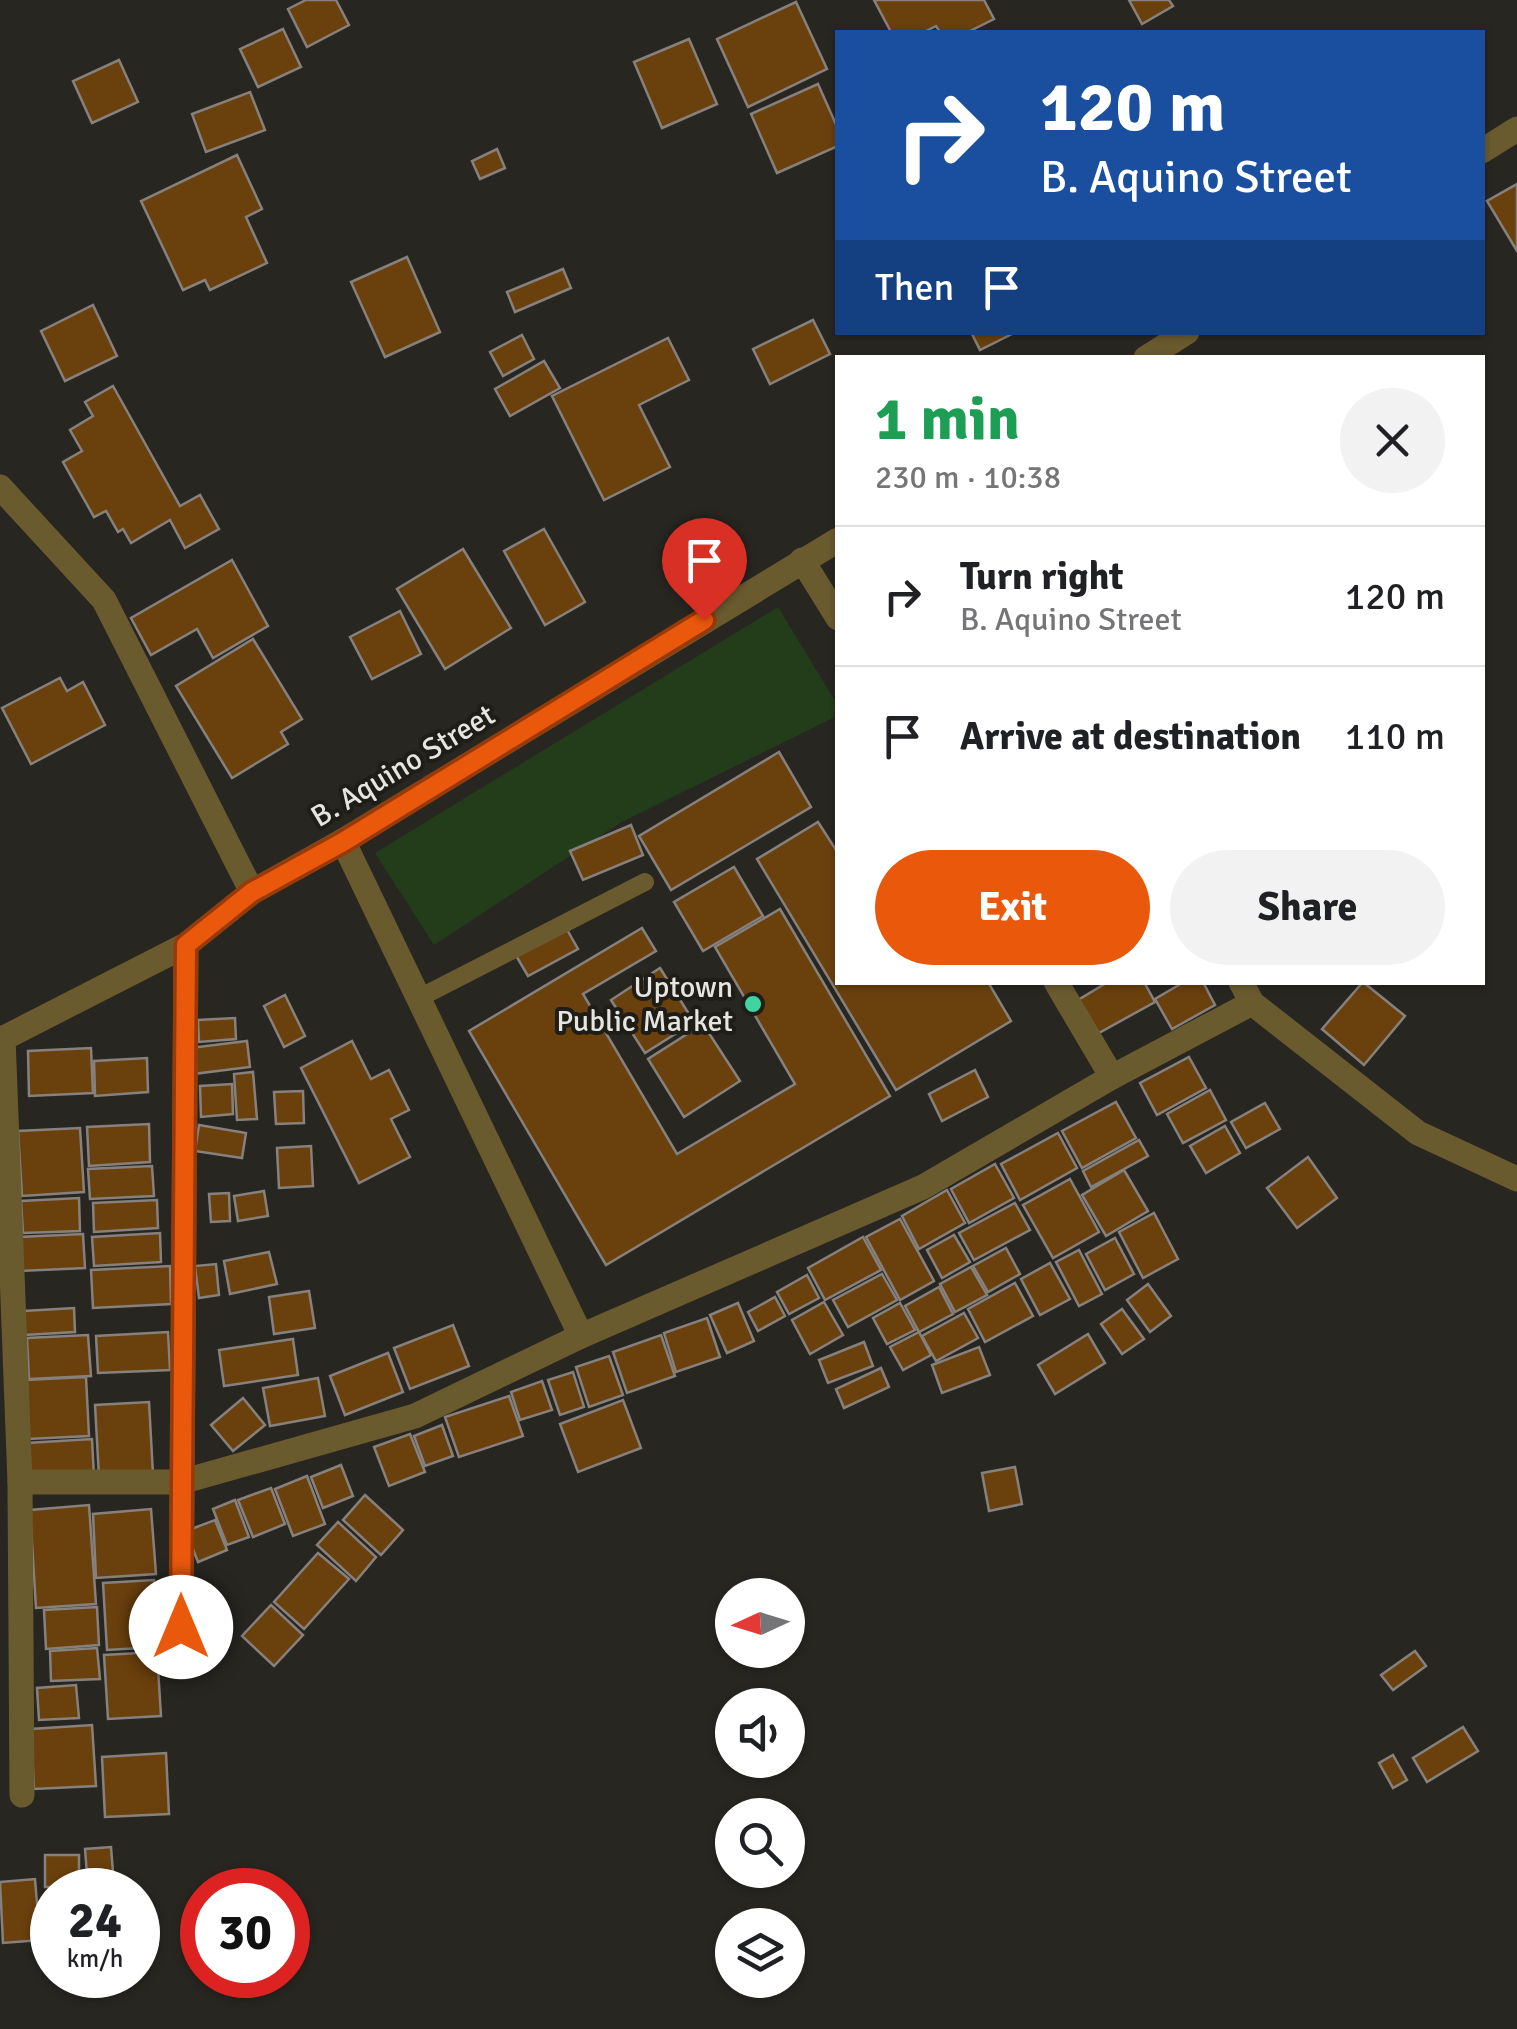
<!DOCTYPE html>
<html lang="en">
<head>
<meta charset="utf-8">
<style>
	body { margin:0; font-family:Signika,sans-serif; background:#f2f2f2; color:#202124; height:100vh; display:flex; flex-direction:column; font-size:38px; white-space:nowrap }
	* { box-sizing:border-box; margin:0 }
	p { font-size:32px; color:#757577 }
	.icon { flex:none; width:55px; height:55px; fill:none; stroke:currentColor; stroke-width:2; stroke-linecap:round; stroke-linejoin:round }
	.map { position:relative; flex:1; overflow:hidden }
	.panel { position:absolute; left:835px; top:355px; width:650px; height:630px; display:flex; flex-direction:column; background:#fff; border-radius:0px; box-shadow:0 2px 8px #0004 }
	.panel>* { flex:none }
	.top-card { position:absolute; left:835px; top:30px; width:650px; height:305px; border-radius:0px; box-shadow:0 2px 8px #0004; background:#1a4fa0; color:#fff; overflow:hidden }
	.needle { width:65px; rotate:266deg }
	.controls { position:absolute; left:715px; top:1578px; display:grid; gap:20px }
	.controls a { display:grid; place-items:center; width:90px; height:90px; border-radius:50%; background:#fff; box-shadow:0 2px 8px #0004; font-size:50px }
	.speed { position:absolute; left:30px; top:1868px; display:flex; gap:20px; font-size:50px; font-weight:700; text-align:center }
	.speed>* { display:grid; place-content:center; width:130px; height:130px; border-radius:50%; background:#fff; box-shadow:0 2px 8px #0004; line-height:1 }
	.speed small { font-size:25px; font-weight:400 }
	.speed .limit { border:15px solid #d22; background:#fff; color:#111 }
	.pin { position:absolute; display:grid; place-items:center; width:85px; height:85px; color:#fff; margin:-102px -42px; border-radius:50% 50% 50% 0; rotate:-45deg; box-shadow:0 0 10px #0007 }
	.pin .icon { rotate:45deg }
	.me { position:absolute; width:110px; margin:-55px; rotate:0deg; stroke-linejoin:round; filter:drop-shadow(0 0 8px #0008) }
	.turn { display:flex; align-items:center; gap:35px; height:210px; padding:0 40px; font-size:45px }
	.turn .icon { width:130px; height:130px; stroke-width:2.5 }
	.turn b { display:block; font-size:70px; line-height:85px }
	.then { display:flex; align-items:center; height:95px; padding:0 40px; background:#0003; gap:20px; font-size:38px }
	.round { display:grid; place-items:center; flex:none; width:105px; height:105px; border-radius:52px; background:#f2f2f2 }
	.overview { display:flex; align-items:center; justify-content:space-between; height:170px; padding:0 40px }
	h1 { font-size:60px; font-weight:800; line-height:75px; color:#1e9e55 }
	.primary-button { display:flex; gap:20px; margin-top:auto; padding:20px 40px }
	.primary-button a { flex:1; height:115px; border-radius:60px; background:#ea580c; color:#fff; font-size:40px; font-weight:800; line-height:115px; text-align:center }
	.primary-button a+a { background:#f2f2f2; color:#202124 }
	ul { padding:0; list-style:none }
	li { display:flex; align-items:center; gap:30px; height:140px; padding:0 40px; border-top:2px solid #e0e0e0 }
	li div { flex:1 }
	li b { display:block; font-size:38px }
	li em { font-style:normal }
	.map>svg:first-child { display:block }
</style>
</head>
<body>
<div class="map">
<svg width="1517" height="2029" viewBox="0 0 1517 2029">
	<rect width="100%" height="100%" fill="#282621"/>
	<path fill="#233c1a" d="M 778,607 L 837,704 L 837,716 L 620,823 L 434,945 L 375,853 Z"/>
	<g fill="#6a400d" stroke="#87817d" stroke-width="2.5">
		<path d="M 306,0 L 336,0 L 349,25 L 307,47 L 288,9 Z"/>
		<path d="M 874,0 L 984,0 L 994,19 L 968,32 L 940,32 L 936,26 L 924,32 L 891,32 Z"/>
		<path d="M 1129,0 L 1169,0 L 1173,6 L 1142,24 Z"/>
		<path d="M 796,2 L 827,69 L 748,107 L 717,39 Z"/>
		<path d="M 283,29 L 301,67 L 258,87 L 240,49 Z"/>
		<path d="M 689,39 L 717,104 L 662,128 L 634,62 Z"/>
		<path d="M 119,60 L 138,102 L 92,123 L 73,81 Z"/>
		<path d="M 818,84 L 838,129 L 838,146 L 777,173 L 751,114 Z"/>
		<path d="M 250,92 L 265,130 L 206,152 L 192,114 Z"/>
		<path d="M 497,149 L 505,168 L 480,179 L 472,161 Z"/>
		<path d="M 237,155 L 262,209 L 246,217 L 267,263 L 210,290 L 205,280 L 183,290 L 141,201 Z"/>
		<path d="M 1517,184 L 1517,251 L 1487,201 Z"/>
		<path d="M 407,257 L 440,332 L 385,357 L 351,282 Z"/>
		<path d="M 563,269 L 571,288 L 515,312 L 507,292 Z"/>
		<path d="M 93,305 L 117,356 L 65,381 L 41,331 Z"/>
		<path d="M 813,320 L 830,354 L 770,384 L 753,349 Z"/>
		<path d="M 971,332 L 1016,332 L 980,350 Z"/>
		<path d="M 522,335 L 534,359 L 503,376 L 490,352 Z"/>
		<path d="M 668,338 L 689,380 L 639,405 L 670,467 L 604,500 L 552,396 Z"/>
		<path d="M 544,361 L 560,388 L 510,416 L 495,389 Z"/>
		<path d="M 113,386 L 180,506 L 200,495 L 219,529 L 185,548 L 170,520 L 131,543 L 123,529 L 118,532 L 106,511 L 94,517 L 63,462 L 82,451 L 70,430 L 93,416 L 85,402 Z"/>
		<path d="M 544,529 L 585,602 L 545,625 L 504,551 Z"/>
		<path d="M 463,549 L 511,628 L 445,669 L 397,589 Z"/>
		<path d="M 232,560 L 268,626 L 213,658 L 197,629 L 151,655 L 131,618 Z"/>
		<path d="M 400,611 L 421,654 L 372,679 L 350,637 Z"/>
		<path d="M 253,639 L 302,719 L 281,732 L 288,744 L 232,778 L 176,686 Z"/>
		<path d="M 60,678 L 67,691 L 83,682 L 105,725 L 31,764 L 2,708 Z"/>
		<path d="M 779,752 L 811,807 L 671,890 L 639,836 Z"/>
		<path d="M 818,822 L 838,853 L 838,982 L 988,982 L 1011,1021 L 896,1090 L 757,859 Z"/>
		<path d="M 631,825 L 643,855 L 583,880 L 570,851 Z"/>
		<path d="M 734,867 L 763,916 L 703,951 L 674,902 Z"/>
		<path d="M 780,909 L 890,1096 L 606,1265 L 469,1031 L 642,928 L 656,951 L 583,994 L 677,1154 L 795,1084 L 715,947 Z"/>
		<path d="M 565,926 L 578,949 L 528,976 L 515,954 Z"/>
		<path d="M 660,968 L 694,1022 L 645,1053 L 611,1000 Z"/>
		<path d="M 1108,982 L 1144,982 L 1155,1002 L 1097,1034 L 1078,1000 Z"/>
		<path d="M 1184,982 L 1203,982 L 1215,1005 L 1172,1029 L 1155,999 Z"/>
		<path d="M 1363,982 L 1405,1016 L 1364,1065 L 1322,1029 Z"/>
		<path d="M 285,995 L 305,1036 L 284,1047 L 264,1006 Z"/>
		<path d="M 235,1018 L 236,1039 L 199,1042 L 198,1020 Z"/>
		<path d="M 703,1024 L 740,1081 L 684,1117 L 648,1059 Z"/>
		<path d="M 247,1041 L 250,1067 L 193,1074 L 190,1048 Z"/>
		<path d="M 352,1041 L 371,1079 L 389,1070 L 409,1110 L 391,1119 L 410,1157 L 359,1183 L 301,1068 Z"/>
		<path d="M 91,1048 L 93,1093 L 29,1096 L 28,1051 Z"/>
		<path d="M 1189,1057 L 1206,1088 L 1157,1115 L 1140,1083 Z"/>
		<path d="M 147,1058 L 148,1092 L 95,1096 L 94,1061 Z"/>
		<path d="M 975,1070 L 988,1097 L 942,1121 L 929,1094 Z"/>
		<path d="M 253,1072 L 257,1119 L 237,1120 L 234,1074 Z"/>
		<path d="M 232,1084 L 233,1114 L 201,1117 L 200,1086 Z"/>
		<path d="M 1210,1090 L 1226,1120 L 1183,1143 L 1167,1114 Z"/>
		<path d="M 303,1091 L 304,1123 L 276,1124 L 274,1092 Z"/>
		<path d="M 1116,1102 L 1136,1138 L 1082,1168 L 1062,1131 Z"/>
		<path d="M 1265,1103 L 1280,1129 L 1246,1148 L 1231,1122 Z"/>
		<path d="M 149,1124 L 150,1162 L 89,1166 L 87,1127 Z"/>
		<path d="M 199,1125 L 246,1133 L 242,1158 L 195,1151 Z"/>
		<path d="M 1225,1126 L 1240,1153 L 1206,1173 L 1190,1146 Z"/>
		<path d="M 80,1128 L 84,1192 L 22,1196 L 18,1131 Z"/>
		<path d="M 1058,1133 L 1077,1168 L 1020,1200 L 1001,1164 Z"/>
		<path d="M 1139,1140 L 1148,1156 L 1091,1187 L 1083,1171 Z"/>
		<path d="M 311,1146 L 313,1186 L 279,1188 L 277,1148 Z"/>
		<path d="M 1308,1157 L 1337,1198 L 1297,1228 L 1267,1188 Z"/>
		<path d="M 995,1164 L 1014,1198 L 969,1223 L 951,1189 Z"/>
		<path d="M 152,1166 L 154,1196 L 90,1199 L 88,1169 Z"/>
		<path d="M 1124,1170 L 1148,1211 L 1106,1236 L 1082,1195 Z"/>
		<path d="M 1070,1179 L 1099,1232 L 1053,1258 L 1023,1205 Z"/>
		<path d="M 947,1190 L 965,1223 L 919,1249 L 902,1216 Z"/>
		<path d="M 264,1191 L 268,1216 L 238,1221 L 234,1196 Z"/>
		<path d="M 229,1193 L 230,1221 L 211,1222 L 209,1194 Z"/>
		<path d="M 79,1198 L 80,1231 L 23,1233 L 21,1201 Z"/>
		<path d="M 157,1200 L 158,1228 L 94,1232 L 93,1203 Z"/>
		<path d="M 1015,1203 L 1030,1230 L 974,1260 L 959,1233 Z"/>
		<path d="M 1154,1213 L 1178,1259 L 1143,1278 L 1119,1232 Z"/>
		<path d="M 900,1219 L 934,1281 L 900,1300 L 866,1237 Z"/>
		<path d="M 160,1233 L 161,1262 L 94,1266 L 92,1237 Z"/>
		<path d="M 83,1234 L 85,1268 L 20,1271 L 19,1237 Z"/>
		<path d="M 954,1235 L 970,1262 L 942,1278 L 927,1250 Z"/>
		<path d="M 863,1237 L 881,1270 L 825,1300 L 808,1268 Z"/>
		<path d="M 1115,1238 L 1134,1274 L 1105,1290 L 1086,1254 Z"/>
		<path d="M 1006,1248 L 1020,1274 L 988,1292 L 973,1266 Z"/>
		<path d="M 1079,1250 L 1102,1294 L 1079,1306 L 1056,1262 Z"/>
		<path d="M 269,1252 L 277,1284 L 230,1294 L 224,1261 Z"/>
		<path d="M 1050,1263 L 1070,1299 L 1040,1315 L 1021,1279 Z"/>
		<path d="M 216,1264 L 219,1295 L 199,1298 L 195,1266 Z"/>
		<path d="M 170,1266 L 171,1304 L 93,1308 L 91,1270 Z"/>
		<path d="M 971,1267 L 987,1295 L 955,1312 L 940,1284 Z"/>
		<path d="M 882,1274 L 897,1300 L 848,1327 L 833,1300 Z"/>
		<path d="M 807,1275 L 819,1298 L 789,1314 L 777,1292 Z"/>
		<path d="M 1015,1283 L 1033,1316 L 985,1342 L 968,1309 Z"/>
		<path d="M 1148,1284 L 1171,1316 L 1150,1332 L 1127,1300 Z"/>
		<path d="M 939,1287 L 953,1314 L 919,1332 L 905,1306 Z"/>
		<path d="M 309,1291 L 315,1328 L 274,1334 L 269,1297 Z"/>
		<path d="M 775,1297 L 785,1316 L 758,1331 L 748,1312 Z"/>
		<path d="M 824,1302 L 843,1335 L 810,1354 L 792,1320 Z"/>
		<path d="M 738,1303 L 754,1341 L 727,1353 L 710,1315 Z"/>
		<path d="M 900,1303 L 915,1330 L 887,1344 L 873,1318 Z"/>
		<path d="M 74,1308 L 75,1332 L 25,1335 L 24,1311 Z"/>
		<path d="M 1122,1309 L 1144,1339 L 1122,1354 L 1101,1324 Z"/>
		<path d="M 964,1313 L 978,1338 L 936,1361 L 922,1336 Z"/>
		<path d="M 707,1318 L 720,1357 L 676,1372 L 664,1333 Z"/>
		<path d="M 453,1325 L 469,1366 L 410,1389 L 394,1348 Z"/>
		<path d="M 168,1332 L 170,1370 L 98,1373 L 96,1336 Z"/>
		<path d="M 919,1332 L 931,1355 L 903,1370 L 890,1347 Z"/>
		<path d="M 1088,1334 L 1105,1363 L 1055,1394 L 1038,1365 Z"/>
		<path d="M 88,1335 L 91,1376 L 29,1379 L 27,1338 Z"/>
		<path d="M 661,1335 L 675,1376 L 627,1393 L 613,1352 Z"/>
		<path d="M 293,1339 L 298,1375 L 224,1386 L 219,1350 Z"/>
		<path d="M 864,1342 L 873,1366 L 828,1383 L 819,1360 Z"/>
		<path d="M 979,1347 L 990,1375 L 942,1393 L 932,1365 Z"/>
		<path d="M 388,1353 L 403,1392 L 345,1415 L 330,1376 Z"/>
		<path d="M 609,1356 L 623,1395 L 589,1407 L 576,1367 Z"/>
		<path d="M 881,1368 L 889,1387 L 844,1408 L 836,1389 Z"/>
		<path d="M 573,1372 L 584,1407 L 560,1415 L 548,1380 Z"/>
		<path d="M 86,1377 L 89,1436 L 28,1439 L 25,1380 Z"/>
		<path d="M 318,1378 L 325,1416 L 270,1426 L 263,1388 Z"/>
		<path d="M 542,1381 L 552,1410 L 520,1420 L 511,1392 Z"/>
		<path d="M 509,1396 L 523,1436 L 459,1457 L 445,1417 Z"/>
		<path d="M 243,1398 L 265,1425 L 233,1451 L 211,1425 Z"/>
		<path d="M 623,1400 L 641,1448 L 578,1472 L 560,1424 Z"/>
		<path d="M 149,1402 L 153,1474 L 99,1477 L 95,1405 Z"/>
		<path d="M 442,1425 L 453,1456 L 425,1466 L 414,1436 Z"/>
		<path d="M 410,1434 L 425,1472 L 389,1486 L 374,1447 Z"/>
		<path d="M 92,1439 L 94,1477 L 29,1481 L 27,1443 Z"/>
		<path d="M 341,1465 L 353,1496 L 323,1508 L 311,1477 Z"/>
		<path d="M 1015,1467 L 1022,1504 L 989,1511 L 982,1473 Z"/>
		<path d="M 307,1476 L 325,1524 L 293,1536 L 275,1489 Z"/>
		<path d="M 271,1488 L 285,1524 L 253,1537 L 238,1500 Z"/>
		<path d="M 365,1495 L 403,1530 L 381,1555 L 343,1520 Z"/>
		<path d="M 235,1500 L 249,1537 L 227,1545 L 213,1509 Z"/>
		<path d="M 89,1505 L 96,1604 L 36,1608 L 30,1510 Z"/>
		<path d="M 151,1509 L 156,1574 L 96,1578 L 93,1514 Z"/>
		<path d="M 215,1520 L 227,1550 L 198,1562 L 186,1531 Z"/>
		<path d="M 338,1522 L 376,1557 L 356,1581 L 317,1545 Z"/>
		<path d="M 318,1553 L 349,1579 L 304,1629 L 274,1602 Z"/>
		<path d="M 154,1580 L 158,1647 L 107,1650 L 103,1583 Z"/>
		<path d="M 271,1605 L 303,1635 L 274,1666 L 242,1636 Z"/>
		<path d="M 97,1607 L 99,1645 L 46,1649 L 44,1610 Z"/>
		<path d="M 97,1648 L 100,1679 L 51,1681 L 50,1651 Z"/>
		<path d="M 1415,1651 L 1426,1666 L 1393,1690 L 1381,1675 Z"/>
		<path d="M 157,1652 L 161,1716 L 108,1719 L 104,1655 Z"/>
		<path d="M 76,1685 L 79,1718 L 39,1720 L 37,1688 Z"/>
		<path d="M 92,1725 L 96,1786 L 34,1789 L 31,1729 Z"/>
		<path d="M 1463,1727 L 1478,1751 L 1427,1782 L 1413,1758 Z"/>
		<path d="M 166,1753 L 169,1814 L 105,1817 L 102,1757 Z"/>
		<path d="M 1393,1755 L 1407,1780 L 1393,1788 L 1379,1763 Z"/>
		<path d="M 111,1847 L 114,1885 L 88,1887 L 85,1849 Z"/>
		<rect x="45" y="1855" width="34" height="32"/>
		<path d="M 35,1879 L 40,1940 L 3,1943 L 0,1882 Z"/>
	</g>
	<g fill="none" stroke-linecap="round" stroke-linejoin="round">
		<path stroke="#6a5b2f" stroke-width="18" d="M 421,997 L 645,882"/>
		<g stroke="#6a5b2f" stroke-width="25">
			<path d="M 0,487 L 104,600 L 252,892"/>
			<path d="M 802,560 L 838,618"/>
			<path d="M 343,841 L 581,1336"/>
			<path d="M 1056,982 L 1112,1077"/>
			<path d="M 1241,982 L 1252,1003 L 1418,1133 L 1517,1179"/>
			<path d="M 3,1038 L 20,1482 L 22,1795"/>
			<path d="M 20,1482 L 181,1482 L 415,1416 L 581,1336 L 923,1187 L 1112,1077 L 1252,1003"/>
			<path d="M 181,1627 L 186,945"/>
		</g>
		<g stroke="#6a5b2f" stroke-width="25">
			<path d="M 1482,151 L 1517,129"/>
			<path d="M 1146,358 L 1187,332"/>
			<path d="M 0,1040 L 186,945 L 252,892 L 343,841 L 838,540"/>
		</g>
	</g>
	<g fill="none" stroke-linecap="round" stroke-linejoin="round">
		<g stroke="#983908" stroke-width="25">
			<path id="route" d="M 181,1627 L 186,945 L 252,892 L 343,842 L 704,620"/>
		</g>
		<use href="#route" stroke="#ea580c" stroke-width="18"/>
	</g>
	<circle fill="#3fd4a2" stroke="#1f1d18" stroke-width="4" cx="753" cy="1004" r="10"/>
	<g text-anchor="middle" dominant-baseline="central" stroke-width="8" stroke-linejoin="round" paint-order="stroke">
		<g font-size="30" fill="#e6e5e2" stroke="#1f1d18">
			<text transform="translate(403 766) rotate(-31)">B. Aquino Street</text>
		</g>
		<g font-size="30" fill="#e6e5e2" stroke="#1f1d18" text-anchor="end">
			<text x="733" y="987">Uptown<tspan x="733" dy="34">Public Market</tspan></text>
		</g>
	</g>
</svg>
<div class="controls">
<a><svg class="needle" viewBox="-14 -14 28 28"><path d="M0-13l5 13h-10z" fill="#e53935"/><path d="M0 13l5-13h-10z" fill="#757577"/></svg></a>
<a><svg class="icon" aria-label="sound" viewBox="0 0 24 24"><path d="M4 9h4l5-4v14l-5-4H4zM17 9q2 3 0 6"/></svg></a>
<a><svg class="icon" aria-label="search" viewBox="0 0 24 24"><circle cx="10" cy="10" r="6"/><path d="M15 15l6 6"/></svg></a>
<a><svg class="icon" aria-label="layers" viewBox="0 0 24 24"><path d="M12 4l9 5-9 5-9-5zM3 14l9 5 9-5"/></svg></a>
</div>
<div class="speed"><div>24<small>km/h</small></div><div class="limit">30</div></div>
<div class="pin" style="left:704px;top:620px;background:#d93025"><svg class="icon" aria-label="arrive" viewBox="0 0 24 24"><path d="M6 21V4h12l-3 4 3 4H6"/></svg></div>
<svg class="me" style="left:181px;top:1627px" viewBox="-20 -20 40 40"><circle r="19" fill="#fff"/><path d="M0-13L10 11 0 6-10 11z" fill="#ea580c"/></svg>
<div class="top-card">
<div class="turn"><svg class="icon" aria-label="right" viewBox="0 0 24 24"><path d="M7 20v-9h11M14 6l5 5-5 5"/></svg><div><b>120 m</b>B. Aquino Street</div></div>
<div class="then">Then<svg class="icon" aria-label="arrive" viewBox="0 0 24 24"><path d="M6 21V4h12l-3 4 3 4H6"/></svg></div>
</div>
<section class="panel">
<div class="overview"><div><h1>1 min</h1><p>230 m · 10:38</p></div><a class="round"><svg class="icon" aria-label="close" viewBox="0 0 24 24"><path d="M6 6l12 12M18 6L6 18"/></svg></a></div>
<ul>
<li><svg class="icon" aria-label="right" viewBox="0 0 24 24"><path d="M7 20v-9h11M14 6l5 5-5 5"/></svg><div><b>Turn right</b><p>B. Aquino Street</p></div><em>120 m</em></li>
<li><svg class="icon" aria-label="arrive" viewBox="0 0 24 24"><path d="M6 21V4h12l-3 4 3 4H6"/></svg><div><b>Arrive at destination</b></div><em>110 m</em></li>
</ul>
<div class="primary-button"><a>Exit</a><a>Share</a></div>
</section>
</div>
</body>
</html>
